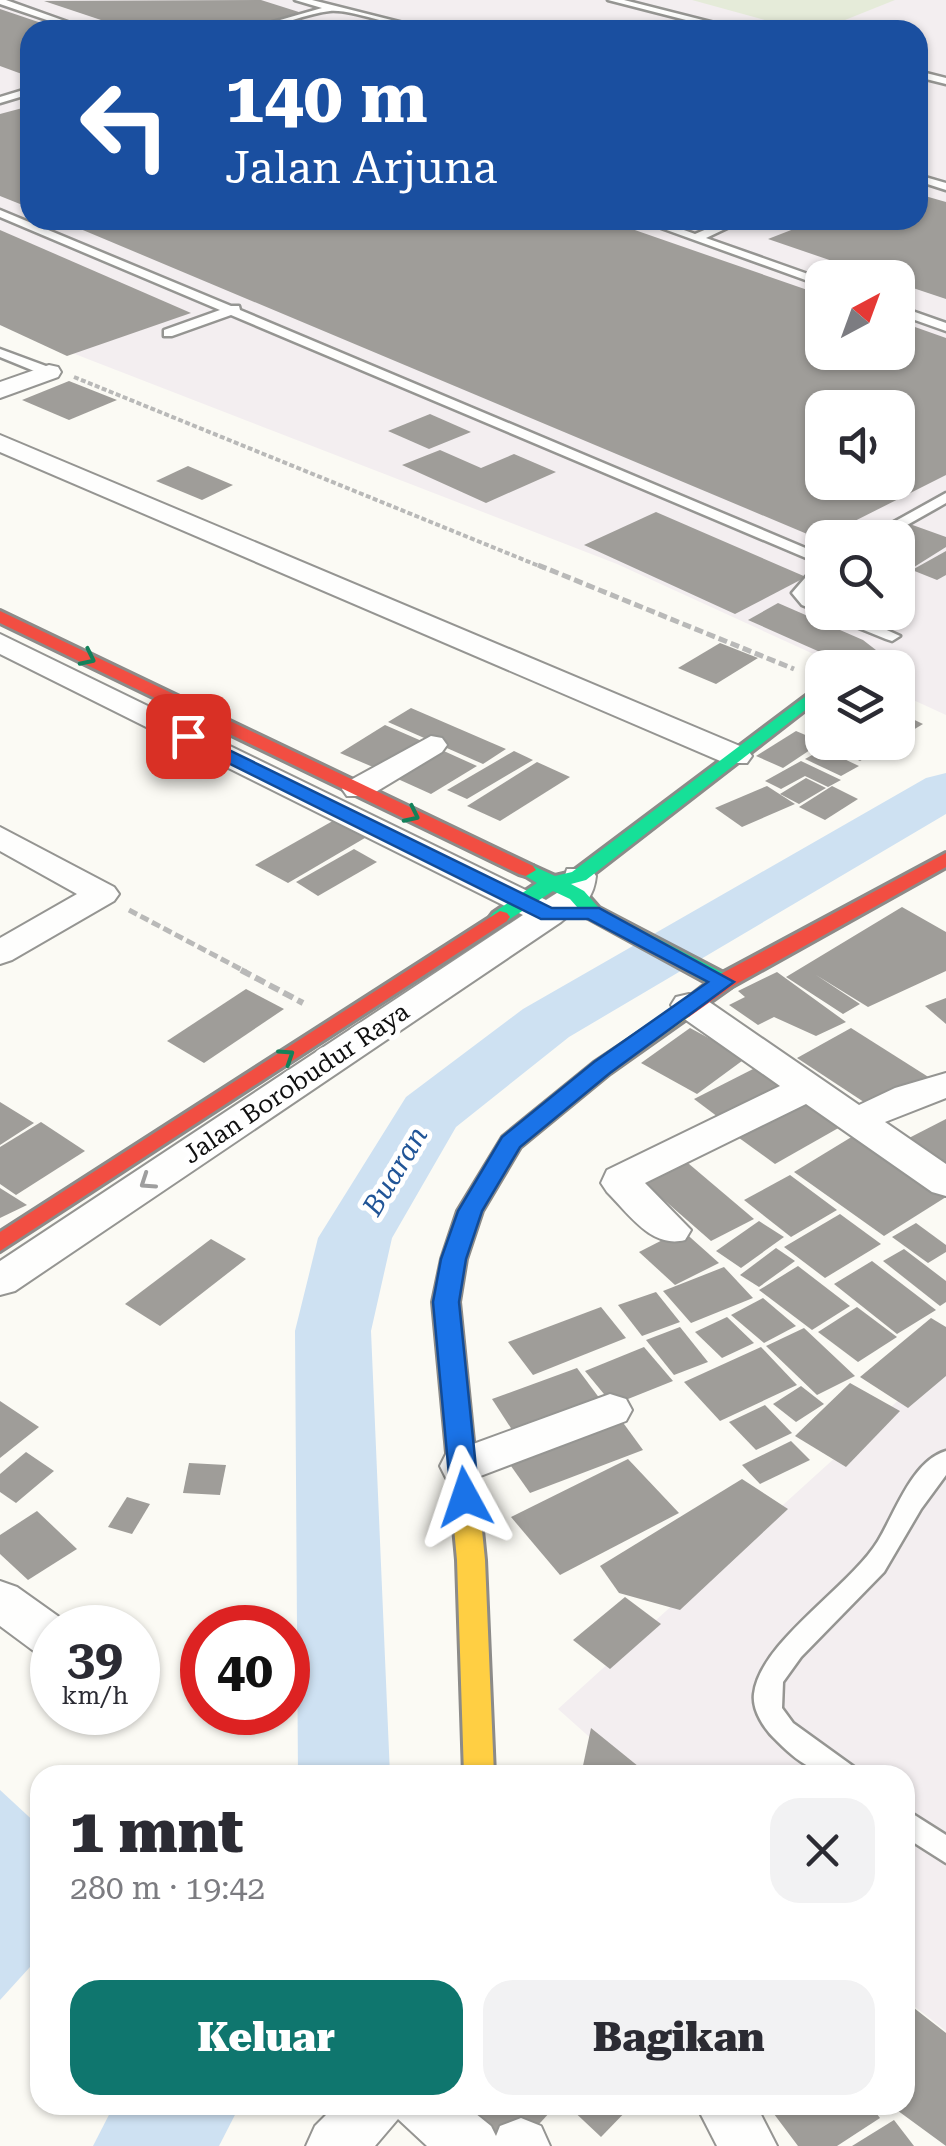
<!DOCTYPE html>
<html lang="id">
<head>
<meta charset="utf-8">
<style>
	body { margin:0; font-family:"Roboto Serif",serif; background:#f2f2f3; color:#2b2b33; height:100vh; display:flex; flex-direction:column; font-size:38px; white-space:nowrap }
	* { box-sizing:border-box; margin:0 }
	p { font-size:32px; color:#7c7c81 }
	.icon { flex:none; width:55px; height:55px; fill:none; stroke:currentColor; stroke-width:2; stroke-linecap:round; stroke-linejoin:round }
	.map { position:relative; flex:1; overflow:hidden }
	.sheet { position:absolute; left:30px; top:1765px; width:885px; height:350px; display:flex; flex-direction:column; background:#fff; border-radius:30px; box-shadow:0 2px 8px #0004 }
	.sheet>* { flex:none }
	.hud { position:absolute; left:20px; top:20px; width:908px; height:210px; border-radius:30px; box-shadow:0 2px 8px #0004; background:#1a4fa0; color:#fff; overflow:hidden }
	.needle { width:65px; rotate:41deg }
	.controls { position:absolute; left:805px; top:260px; display:grid; gap:20px }
	.controls a { display:grid; place-items:center; width:110px; height:110px; border-radius:20px; background:#fff; box-shadow:0 2px 8px #0004; font-size:50px }
	.speed { position:absolute; left:30px; top:1605px; display:flex; gap:20px; font-size:50px; font-weight:700; text-align:center }
	.speed>* { display:grid; place-content:center; width:130px; height:130px; border-radius:50%; background:#fff; box-shadow:0 2px 8px #0004; line-height:1 }
	.speed small { font-size:25px; font-weight:400 }
	.speed .limit { border:15px solid #d22; background:#fff; color:#111 }
	.pin { position:absolute; display:grid; place-items:center; width:85px; height:85px; color:#fff; margin:-42px; border-radius:20px; box-shadow:0 5px 15px #0006 }
	.me { position:absolute; width:110px; margin:-55px; rotate:355deg; stroke-linejoin:round; filter:drop-shadow(0 0 8px #0008) }
	.turn { display:flex; align-items:center; gap:35px; height:210px; padding:0 40px; font-size:45px }
	.turn .icon { width:130px; height:130px; stroke-width:2.5 }
	.turn b { display:block; font-size:70px; line-height:85px }
	.round { display:grid; place-items:center; flex:none; width:105px; height:105px; border-radius:30px; background:#f2f2f3 }
	.summary { display:flex; align-items:center; justify-content:space-between; height:170px; padding:0 40px }
	h1 { font-size:60px; font-weight:800; line-height:75px }
	.primary-button { display:flex; gap:20px; margin-top:auto; padding:20px 40px }
	.primary-button a { flex:1; height:115px; border-radius:30px; background:#0f766e; color:#fff; font-size:40px; font-weight:800; line-height:115px; text-align:center }
	.primary-button a+a { background:#f2f2f3; color:#2b2b33 }
	.map>svg:first-child { display:block }
</style>
</head>
<body>
<div class="map">
<svg width="946" height="2146" viewBox="0 0 946 2146">
	<rect width="100%" height="100%" fill="#fbfaf4"/>
	<g fill="#f3eef0" fill-rule="evenodd">
		<path d="M 0,0 L 946,0 L 946,715 L 898,693 L 898,668 L 842,667 L 617,564 L 0,325 ZM 30,30 L 918,30 L 918,220 L 30,220 ZM 822,278 L 898,278 L 898,352 L 822,352 ZM 822,408 L 898,408 L 898,482 L 822,482 ZM 822,538 L 898,538 L 898,612 L 822,612 Z"/>
		<path d="M 946,1357 L 946,2031 L 905,1999 L 905,1775 L 632,1775 L 558,1709 Z"/>
	</g>
	<path fill="#e5ebd9" d="M 692,0 L 895,0 L 830,26 L 794,28 Z"/>
	<path fill="#cee1f2" d="M 0,1790 L 40,1827 L 40,1956 L 0,2000 Z"/>
	<g fill="none" stroke-linecap="round" stroke-linejoin="round">
		<g fill="#cee1f2" fill-rule="evenodd">
			<path d="M 946,773 L 946,814 L 569,1037 L 456,1127 L 392,1238 L 371,1331 L 390,1775 L 298,1775 L 295,1331 L 318,1238 L 396,1113 L 406,1097 L 523,1009 L 926,778 Z"/>
			<path d="M 114,2105 L 240,2105 L 219,2146 L 93,2146 Z"/>
		</g>
	</g>
	<g fill="#9f9d99" fill-rule="evenodd">
		<path d="M 261,0 L 302,13 L 239,30 L 131,30 L 44,1 Z"/>
		<path d="M 0,9 L 59,29 L 30,30 L 30,77 L 0,66 Z"/>
		<path d="M 30,106 L 30,208 L 0,196 L 0,114 Z"/>
		<path d="M 918,194 L 946,202 L 946,299 L 898,283 L 898,278 L 882,278 L 768,239 L 817,220 L 918,220 Z"/>
		<path d="M 59,220 L 606,220 L 822,295 L 822,352 L 898,352 L 898,321 L 946,338 L 946,475 L 819,539 ZM 822,408 L 898,408 L 898,482 L 822,482 Z"/>
		<path d="M 0,230 L 191,313 L 67,356 L 0,325 Z"/>
		<path d="M 69,381 L 117,400 L 69,420 L 22,400 Z"/>
		<path d="M 430,414 L 471,432 L 429,449 L 388,431 Z"/>
		<path d="M 440,450 L 481,468 L 514,454 L 556,472 L 486,503 L 402,465 Z"/>
		<path d="M 188,466 L 233,485 L 202,500 L 156,481 Z"/>
		<path d="M 656,512 L 806,577 L 735,614 L 584,545 Z"/>
		<path d="M 907,523 L 946,537 L 946,547 L 903,574 L 898,572 L 898,538 L 882,538 Z"/>
		<path d="M 946,551 L 946,575 L 937,580 L 912,570 Z"/>
		<path d="M 778,603 L 863,640 L 894,664 L 891,668 L 856,668 L 748,620 Z"/>
		<path d="M 720,643 L 758,658 L 716,684 L 678,668 Z"/>
		<path d="M 411,708 L 506,749 L 483,764 L 388,722 Z"/>
		<path d="M 898,712 L 923,724 L 898,739 Z"/>
		<path d="M 385,725 L 424,742 L 380,770 L 340,753 Z"/>
		<path d="M 796,731 L 822,742 L 783,768 L 756,756 Z"/>
		<path d="M 837,742 L 892,742 L 860,761 L 830,747 Z"/>
		<path d="M 435,747 L 477,766 L 431,794 L 389,775 Z"/>
		<path d="M 823,749 L 859,766 L 841,776 L 805,759 Z"/>
		<path d="M 514,751 L 533,760 L 467,799 L 447,790 Z"/>
		<path d="M 801,761 L 841,780 L 828,787 L 805,776 L 781,789 L 765,781 Z"/>
		<path d="M 537,762 L 570,777 L 500,821 L 467,806 Z"/>
		<path d="M 806,778 L 826,788 L 799,804 L 780,794 Z"/>
		<path d="M 767,786 L 795,804 L 742,827 L 715,808 Z"/>
		<path d="M 832,786 L 858,799 L 825,820 L 799,807 Z"/>
		<path d="M 338,818 L 370,835 L 288,883 L 255,865 Z"/>
		<path d="M 354,849 L 377,862 L 318,896 L 296,882 Z"/>
		<path d="M 902,907 L 946,932 L 946,971 L 868,1007 L 816,975 L 860,1004 L 843,1014 L 786,977 Z"/>
		<path d="M 777,972 L 846,1022 L 816,1036 L 774,1017 L 758,1025 L 729,1005 L 745,997 L 738,991 Z"/>
		<path d="M 246,989 L 284,1009 L 204,1063 L 167,1041 Z"/>
		<path d="M 946,998 L 946,1024 L 925,1006 Z"/>
		<path d="M 690,1028 L 746,1058 L 697,1094 L 641,1063 Z"/>
		<path d="M 851,1028 L 930,1078 L 876,1110 L 797,1058 Z"/>
		<path d="M 759,1066 L 790,1089 L 726,1123 L 694,1099 Z"/>
		<path d="M 810,1094 L 849,1122 L 775,1164 L 735,1135 Z"/>
		<path d="M 0,1102 L 34,1123 L 0,1145 Z"/>
		<path d="M 946,1119 L 946,1169 L 907,1139 Z"/>
		<path d="M 41,1122 L 85,1151 L 16,1195 L 0,1184 L 0,1147 Z"/>
		<path d="M 863,1130 L 946,1187 L 946,1197 L 884,1236 L 794,1172 Z"/>
		<path d="M 682,1158 L 754,1219 L 711,1241 L 640,1179 Z"/>
		<path d="M 790,1175 L 837,1210 L 791,1237 L 744,1200 Z"/>
		<path d="M 0,1188 L 27,1205 L 0,1218 Z"/>
		<path d="M 840,1214 L 881,1244 L 825,1278 L 784,1247 Z"/>
		<path d="M 759,1221 L 784,1237 L 741,1268 L 716,1251 Z"/>
		<path d="M 916,1223 L 946,1245 L 946,1252 L 928,1263 L 892,1237 Z"/>
		<path d="M 682,1230 L 719,1263 L 675,1285 L 639,1252 Z"/>
		<path d="M 211,1239 L 246,1259 L 160,1326 L 125,1304 Z"/>
		<path d="M 776,1248 L 795,1261 L 759,1287 L 740,1275 Z"/>
		<path d="M 904,1249 L 946,1281 L 946,1302 L 940,1306 L 883,1261 Z"/>
		<path d="M 872,1261 L 936,1310 L 897,1334 L 834,1284 Z"/>
		<path d="M 798,1266 L 850,1306 L 812,1330 L 759,1290 Z"/>
		<path d="M 724,1267 L 753,1298 L 691,1323 L 663,1291 Z"/>
		<path d="M 656,1292 L 680,1322 L 642,1336 L 618,1305 Z"/>
		<path d="M 763,1298 L 796,1326 L 764,1343 L 731,1315 Z"/>
		<path d="M 601,1307 L 626,1338 L 533,1375 L 508,1342 Z"/>
		<path d="M 857,1307 L 897,1337 L 858,1362 L 818,1332 Z"/>
		<path d="M 727,1317 L 754,1343 L 722,1358 L 695,1332 Z"/>
		<path d="M 931,1318 L 946,1327 L 946,1376 L 908,1408 L 860,1377 Z"/>
		<path d="M 680,1327 L 708,1362 L 674,1375 L 646,1340 Z"/>
		<path d="M 804,1328 L 855,1376 L 817,1395 L 766,1346 Z"/>
		<path d="M 644,1347 L 673,1381 L 613,1405 L 585,1371 Z"/>
		<path d="M 761,1347 L 797,1385 L 720,1421 L 684,1382 Z"/>
		<path d="M 577,1368 L 606,1407 L 518,1439 L 492,1399 Z"/>
		<path d="M 850,1383 L 900,1411 L 846,1467 L 795,1436 Z"/>
		<path d="M 801,1386 L 824,1404 L 796,1422 L 773,1404 Z"/>
		<path d="M 0,1401 L 39,1427 L 0,1458 Z"/>
		<path d="M 765,1405 L 792,1433 L 756,1450 L 729,1422 Z"/>
		<path d="M 616,1413 L 643,1450 L 530,1493 L 504,1456 Z"/>
		<path d="M 791,1441 L 810,1460 L 760,1484 L 742,1465 Z"/>
		<path d="M 26,1452 L 54,1471 L 16,1503 L 0,1492 L 0,1474 Z"/>
		<path d="M 628,1459 L 679,1513 L 560,1575 L 511,1517 Z"/>
		<path d="M 189,1463 L 226,1465 L 220,1495 L 183,1493 Z"/>
		<path d="M 742,1479 L 788,1509 L 680,1610 L 619,1593 L 600,1566 Z"/>
		<path d="M 127,1497 L 150,1504 L 132,1534 L 108,1527 Z"/>
		<path d="M 37,1511 L 77,1549 L 28,1580 L 0,1554 L 0,1535 Z"/>
		<path d="M 625,1597 L 661,1624 L 610,1669 L 573,1640 Z"/>
		<path d="M 591,1728 L 649,1775 L 581,1775 Z"/>
		<path d="M 905,2001 L 946,2033 L 946,2146 L 890,2105 L 905,2105 Z"/>
		<path d="M 434,2105 L 543,2105 L 551,2111 L 519,2146 L 481,2146 Z"/>
		<path d="M 567,2105 L 632,2105 L 601,2137 Z"/>
		<path d="M 778,2105 L 870,2105 L 880,2118 L 837,2146 L 798,2146 L 771,2110 Z"/>
		<path d="M 894,2120 L 914,2146 L 852,2146 Z"/>
	</g>
	<g fill="none" stroke-linecap="round" stroke-linejoin="round">
		<g stroke="#959592" stroke-width="5">
			<g id="lane">
				<path d="M 0,0 L 6,0 L 90,30 L 76,30 L 0,4 Z"/>
				<path d="M 295,0 L 312,0 L 431,30 C 400,30 354,9 330,11 C 301,14 275,30 245,30 L 322,8 Z"/>
				<path d="M 608,0 L 624,0 L 742,30 L 725,30 Z"/>
				<path d="M 918,71 L 946,78 L 946,84 L 918,77 Z"/>
				<path d="M 30,88 L 30,94 L 0,103 L 0,97 Z"/>
				<path d="M 918,175 L 946,183 L 946,190 L 918,181 Z"/>
				<path d="M 0,210 L 231,306 L 239,306 L 240,310 L 822,555 L 822,576 L 808,593 L 822,603 L 822,612 L 847,612 L 900,636 L 892,641 L 886,639 L 802,605 L 792,593 L 818,563 L 231,315 L 172,336 L 164,336 L 164,330 L 220,310 L 0,217 Z"/>
				<path d="M 639,220 L 656,220 L 695,234 L 728,220 L 744,220 L 706,238 L 822,279 L 822,286 Z"/>
				<path d="M 898,306 L 946,323 L 946,331 L 898,314 Z"/>
				<path d="M 0,349 L 54,369 L 55,372 L 44,375 L 0,357 Z"/>
				<path d="M 946,493 L 946,503 L 884,538 L 865,538 Z"/>
				<path d="M 946,1451 L 946,1475 L 921,1509 L 884,1572 L 801,1657 L 783,1682 L 782,1708 L 793,1723 L 854,1767 L 858,1775 C 819,1775 805,1769 777,1741 C 765,1730 752,1711 754,1694 C 759,1643 850,1587 878,1541 C 895,1513 912,1461 946,1451 Z"/>
				<path d="M 905,1809 L 946,1835 L 946,1863 L 905,1837 Z"/>
			</g>
		</g>
		<g stroke="#959592" stroke-width="4">
			<g id="street">
				<path d="M 49,365 L 58,367 L 61,372 L 58,377 L 0,398 L 0,382 Z"/>
				<path d="M 0,435 L 747,749 L 752,756 L 747,763 L 725,763 L 0,452 Z"/>
				<path d="M 0,634 L 546,900 L 560,891 L 567,869 L 591,869 L 596,876 C 593,903 580,906 561,922 L 15,1291 L 0,1295 L 0,1261 L 523,915 L 0,654 Z"/>
				<path d="M 431,736 L 442,738 L 447,745 L 442,752 L 369,796 L 347,796 L 342,789 L 347,782 Z"/>
				<path d="M 0,827 L 114,887 L 119,894 L 114,901 L 12,960 L 0,964 L 0,938 L 77,894 L 0,851 Z"/>
				<path d="M 689,994 L 702,997 L 859,1105 L 895,1088 L 946,1073 L 946,1098 L 885,1122 L 946,1164 L 946,1196 L 932,1192 L 806,1104 L 645,1183 L 691,1230 L 685,1240 C 652,1249 629,1214 607,1192 L 601,1183 L 607,1170 L 780,1086 L 676,1013 L 671,1005 L 676,997 Z"/>
				<path d="M 610,1394 L 626,1399 L 632,1410 L 626,1421 L 462,1483 L 446,1478 L 440,1466 L 446,1454 Z"/>
				<path d="M 0,1581 L 17,1587 L 69,1624 L 71,1628 L 52,1628 L 52,1657 L 35,1652 L 0,1626 Z"/>
				<path d="M 336,2105 L 465,2105 L 491,2126 L 496,2136 L 500,2126 L 521,2118 L 541,2126 L 550,2146 L 427,2146 L 398,2119 L 375,2146 L 306,2146 L 315,2126 Z"/>
				<path d="M 696,2105 L 756,2105 L 777,2146 L 717,2146 Z"/>
			</g>
		</g>
		<g stroke="#8c8b89" stroke-width="6">
			<path id="fast" d="M 822,684 L 822,697 L 586,880 L 571,884 L 584,891 L 599,908 L 731,977 L 734,982 L 731,987 L 715,987 L 585,916 L 570,899 L 553,891 L 507,921 L 493,921 L 490,917 L 493,913 L 537,883 L 516,870 L 519,866 L 533,866 L 555,876 L 572,872 Z"/>
		</g>
		<g stroke="#8c8b89" stroke-width="6">
			<path id="slow" d="M 681,1005 L 692,1012 L 689,1017 L 610,1073 L 520,1147 L 482,1211 L 466,1259 L 459,1302 L 485,1560 L 494,1775 L 464,1775 L 457,1560 L 433,1302 L 442,1259 L 458,1211 L 503,1137 L 594,1063 Z"/>
		</g>
		<g stroke="#8c8b89" stroke-width="6">
			<g id="jam">
				<path d="M 0,611 L 533,866 L 536,870 L 526,876 L 519,874 L 0,623 Z"/>
				<path d="M 946,853 L 946,867 L 731,987 L 689,1017 L 681,1019 L 670,1012 L 715,977 Z"/>
				<path d="M 500,911 L 507,913 L 510,917 L 507,921 L 0,1251 L 0,1232 Z"/>
			</g>
		</g>
		<path stroke="#b9b9b8" stroke-width="4" stroke-dasharray="5 2.5" stroke-linecap="butt" d="M 74,377 L 544,568"/>
		<g stroke="#b9b9b8" stroke-width="5" stroke-dasharray="9 4" stroke-linecap="butt">
			<path d="M 538,565 L 794,669"/>
			<path d="M 129,910 L 246,972"/>
		</g>
		<path stroke="#b9b9b8" stroke-width="6" stroke-dasharray="11 5" stroke-linecap="butt" d="M 241,970 L 303,1003"/>
		<use href="#lane" fill="#fefefd" fill-rule="evenodd"/>
		<use href="#street" fill="#fefefd" fill-rule="evenodd"/>
		<use href="#fast" fill="#16e098" fill-rule="evenodd"/>
		<use href="#slow" fill="#ffcf43" fill-rule="evenodd"/>
		<use href="#jam" fill="#f24e42" fill-rule="evenodd"/>
	</g>
	<defs><path id="oneway-chevron" d="M-2-3.5L2.5 0L-2 3.5" fill="none" stroke-width="1.6" stroke-linecap="round" stroke-linejoin="round" transform="scale(2.5)"/></defs>
	<g stroke="#13825a">
		<use href="#oneway-chevron" transform="translate(88 658) rotate(26)"/>
		<use href="#oneway-chevron" transform="translate(412 815) rotate(26)"/>
		<use href="#oneway-chevron" transform="translate(287 1056) rotate(-33)"/>
	</g>
	<use stroke="#9e9e9e" href="#oneway-chevron" transform="translate(147 1182) rotate(146)"/>
	<path fill="#1a73e8" stroke="#114b97" stroke-width="2.5" d="M 188,730 L 552,908 L 599,908 L 734,982 L 610,1073 L 520,1147 L 482,1211 L 466,1259 L 459,1302 L 479,1497 L 475,1504 L 465,1508 L 455,1504 L 451,1497 L 433,1302 L 441,1259 L 458,1211 L 502,1137 L 594,1062 L 708,982 L 588,919 L 541,919 L 182,740 L 179,736 Z"/>
	<g text-anchor="middle" dominant-baseline="central" stroke-width="10" stroke-linejoin="round" paint-order="stroke">
		<g font-size="25" fill="#0f0f0f" stroke="#fff">
			<text transform="translate(296 1083) rotate(-34)">Jalan Borobudur Raya</text>
		</g>
		<g font-size="28" font-style="italic" fill="#215597" stroke="#fff">
			<text transform="translate(395 1171) rotate(-59)">Buaran</text>
		</g>
	</g>
</svg>
<div class="controls">
<a><svg class="needle" viewBox="-14 -14 28 28"><path d="M0-13l5 13h-10z" fill="#e53935"/><path d="M0 13l5-13h-10z" fill="#7c7c81"/></svg></a>
<a><svg class="icon" aria-label="sound" viewBox="0 0 24 24"><path d="M4 9h4l5-4v14l-5-4H4zM17 9q2 3 0 6"/></svg></a>
<a><svg class="icon" aria-label="search" viewBox="0 0 24 24"><circle cx="10" cy="10" r="6"/><path d="M15 15l6 6"/></svg></a>
<a><svg class="icon" aria-label="layers" viewBox="0 0 24 24"><path d="M12 4l9 5-9 5-9-5zM3 14l9 5 9-5"/></svg></a>
</div>
<div class="speed"><div>39<small>km/h</small></div><div class="limit">40</div></div>
<div class="pin" style="left:188px;top:736px;background:#d93025"><svg class="icon" aria-label="arrive" viewBox="0 0 24 24"><path d="M6 21V4h12l-3 4 3 4H6"/></svg></div>
<svg class="me" style="left:465px;top:1497px" viewBox="-20 -20 40 40"><path d="M0-17L14 15 0 8-14 15z" fill="#1a73e8" stroke="#fff" stroke-width="4"/></svg>
<div class="hud">
<div class="turn"><svg class="icon" aria-label="left" viewBox="0 0 24 24"><path d="M17 20v-9H6M10 6l-5 5 5 5"/></svg><div><b>140 m</b>Jalan Arjuna</div></div>
</div>
<section class="sheet">
<div class="summary"><div><h1>1 mnt</h1><p>280 m · 19:42</p></div><a class="round"><svg class="icon" aria-label="close" viewBox="0 0 24 24"><path d="M6 6l12 12M18 6L6 18"/></svg></a></div>
<div class="primary-button"><a>Keluar</a><a>Bagikan</a></div>
</section>
</div>
</body>
</html>
